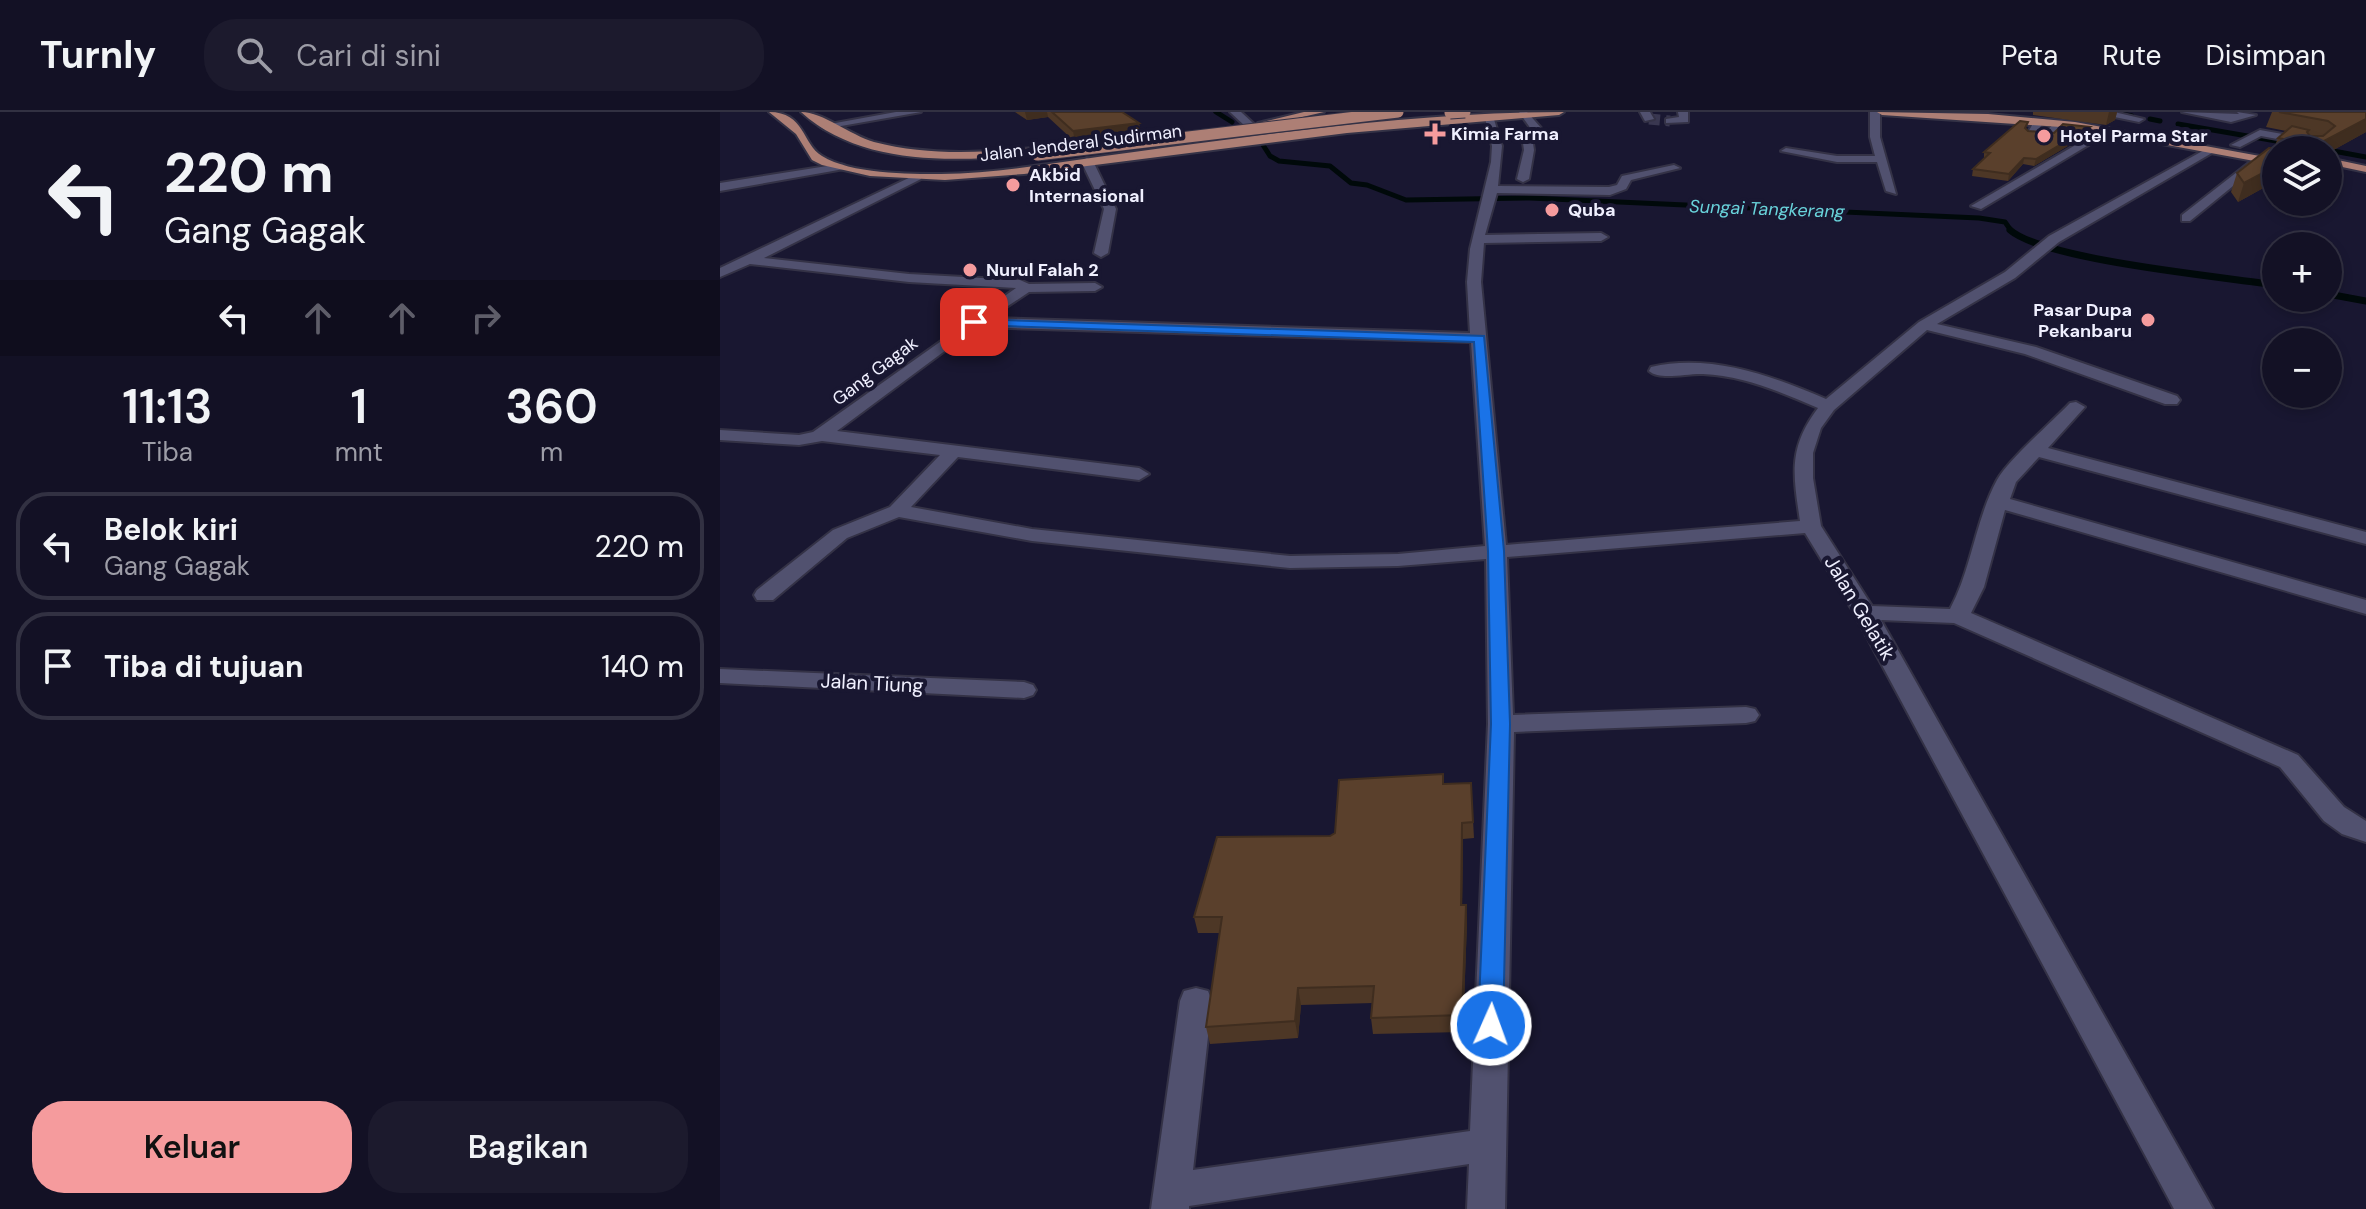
<!DOCTYPE html>
<html lang="id">
<head>
<meta charset="utf-8">
<style>
	body { margin:0; font-family:"DM Sans",sans-serif; background:#1c1a2d; color:#f1f3f6; height:100vh; display:flex; flex-direction:column; font-size:30px; white-space:nowrap }
	* { box-sizing:border-box; margin:0 }
	p { font-size:26px; color:#9d9da7 }
	.icon { flex:none; width:44px; height:44px; fill:none; stroke:currentColor; stroke-width:2; stroke-linecap:round; stroke-linejoin:round }
	.map { position:relative; flex:1; overflow:hidden }
	.side { display:flex; flex-direction:column; background:#131125; width:720px }
	.side>* { flex:none }
	.top-card { background:#131125; color:#f1f3f6; overflow:hidden }
	.fabs { position:absolute; left:1542px; top:24px; display:grid; gap:16px }
	.fabs a { display:grid; place-items:center; width:80px; height:80px; border-radius:50%; background:#131125; box-shadow:0 4px 12px #0003,0 0 0 2px #323142; font-size:40px }
	.pin { position:absolute; display:grid; place-items:center; width:68px; height:68px; color:#fff; margin:-34px; border-radius:16px; box-shadow:0 4px 12px #0006 }
	.me { position:absolute; width:88px; margin:-44px; rotate:2deg; stroke-linejoin:round; filter:drop-shadow(0 0 6px #0008) }
	.turn { display:flex; align-items:center; gap:28px; height:168px; padding:0 32px; font-size:36px }
	.turn .icon { width:104px; height:104px; stroke-width:2.5 }
	.turn b { display:block; font-size:56px; line-height:68px }
	.lanes { display:flex; align-items:center; height:76px; padding:0 32px; background:#0003; justify-content:center; gap:40px; direction:ltr }
	.lanes .off { opacity:.35 }
	.eta { display:flex; justify-content:space-evenly; align-items:center; height:136px; text-align:center }
	.eta b { font-size:48px; font-weight:600; line-height:56px }
	.cta { display:flex; gap:16px; margin-top:auto; padding:16px 32px }
	.cta a { flex:1; height:92px; border-radius:32px; background:#f59b9d; color:#111; font-size:32px; font-weight:600; line-height:92px; text-align:center }
	.cta a+a { background:#1c1a2d; color:#f1f3f6 }
	ul { padding:0; list-style:none }
	li { display:flex; align-items:center; gap:24px; height:108px; margin:0 16px 12px; padding:0 16px; border:4px solid #323142; border-radius:32px }
	li div { flex:1 }
	li b { display:block; font-size:30px }
	li em { font-style:normal }
	header { display:flex; align-items:center; gap:48px; box-sizing:border-box; height:112px; padding:0 40px; background:#131125; border-bottom:2px solid #323142 }
	header strong { font-size:38px }
	nav { display:flex; gap:44px; margin-inline-start:auto; font-size:28px }
	.search { width:560px; height:72px; background:#1c1a2d; display:flex; align-items:center; gap:20px; box-sizing:border-box; padding:0 28px; border-radius:32px; color:#9d9da7; font-size:30px }
	main { display:flex; flex:1; min-height:0 }
	.map>svg:first-child { display:block }
</style>
</head>
<body>
<header>
<strong>Turnly</strong>
<div class="search"><svg class="icon" aria-label="search" viewBox="0 0 24 24"><circle cx="10" cy="10" r="6"/><path d="M15 15l6 6"/></svg>Cari di sini</div>
<nav><a>Peta</a><a>Rute</a><a>Disimpan</a></nav>
</header>
<main>
<section class="side">
<div class="top-card">
<div class="turn"><svg class="icon" aria-label="left" viewBox="0 0 24 24"><path d="M17 20v-9H6M10 6l-5 5 5 5"/></svg><div><b>220 m</b>Gang Gagak</div></div>
<div class="lanes"><svg class="icon" aria-label="left" viewBox="0 0 24 24"><path d="M17 20v-9H6M10 6l-5 5 5 5"/></svg><svg class="icon off" aria-label="ahead" viewBox="0 0 24 24"><path d="M12 20V5M6 11l6-6 6 6"/></svg><svg class="icon off" aria-label="ahead" viewBox="0 0 24 24"><path d="M12 20V5M6 11l6-6 6 6"/></svg><svg class="icon off" aria-label="right" viewBox="0 0 24 24"><path d="M7 20v-9h11M14 6l5 5-5 5"/></svg></div>
</div>
<div class="eta">
<div><b>11:13</b><p>Tiba</p></div>
<div><b>1</b><p>mnt</p></div>
<div><b>360</b><p>m</p></div>
</div>
<ul>
<li><svg class="icon" aria-label="left" viewBox="0 0 24 24"><path d="M17 20v-9H6M10 6l-5 5 5 5"/></svg><div><b>Belok kiri</b><p>Gang Gagak</p></div><em>220 m</em></li>
<li><svg class="icon" aria-label="arrive" viewBox="0 0 24 24"><path d="M6 21V4h12l-3 4 3 4H6"/></svg><div><b>Tiba di tujuan</b></div><em>140 m</em></li>
</ul>
<div class="cta"><a>Keluar</a><a>Bagikan</a></div>
</section>
<div class="map">
<svg width="1646" height="1097" viewBox="0 0 1646 1097">
	<rect width="100%" height="100%" fill="#191731"/>
	<g fill="none" stroke-linecap="round" stroke-linejoin="round">
		<g stroke="#00090a" stroke-width="5">
			<path d="M 496,0 L 512,10"/>
			<path d="M 1389,0 L 1412,4"/>
			<path d="M 1430,7 L 1440,9"/>
			<path d="M 1458,12 L 1568,31"/>
			<path d="M 543,33 L 550,44 L 559,49 L 610,54 L 631,71 L 647,73 L 686,88 L 810,86 L 1259,106 L 1285,110 L 1292,120"/>
			<path d="M 1608,38 L 1646,45"/>
		</g>
		<g stroke="#00090a" stroke-width="7">
			<path d="M 1290,118 C 1324,148 1503,165 1556,173"/>
			<path d="M 1608,182 L 1646,189"/>
		</g>
		<path stroke="#393750" stroke-width="11" stroke-dasharray="11 6" stroke-linecap="butt" d="M 929,7 L 950,9"/>
		<g stroke="#343246" stroke-width="4">
			<g id="minor">
				<path d="M 176,0 L 201,0 L 104,17 L 99,14 Z"/>
				<path d="M 510,0 L 521,0 L 534,12 L 525,14 Z"/>
				<path d="M 799,0 L 807,0 L 822,17 L 812,25 L 814,38 L 809,67 L 803,70 L 797,67 L 804,38 L 802,24 L 811,17 Z"/>
				<path d="M 920,0 L 930,0 L 934,7 L 925,9 Z"/>
				<path d="M 958,0 L 968,0 L 968,10 L 946,11 L 946,7 L 959,5 Z"/>
				<path d="M 1150,0 L 1160,0 L 1160,25 L 1176,82 L 1166,79 L 1157,50 L 1117,50 L 1061,39 L 1066,36 L 1117,44 L 1155,44 L 1150,25 Z"/>
				<path d="M 1370,0 L 1394,0 L 1424,7 L 1419,10 Z"/>
				<path d="M 1462,0 L 1519,2 L 1517,0 L 1536,3 L 1511,10 Z"/>
				<path d="M 764,2 L 773,4 L 782,34 L 778,74 L 889,75 L 897,73 L 902,64 L 954,53 L 960,56 L 911,68 L 906,77 L 890,83 L 777,81 L 765,123 L 881,121 L 888,125 L 881,129 L 764,131 L 761,170 L 786,433 L 1080,409 C 1073,362 1068,336 1098,296 C 1061,280 1024,264 983,262 C 968,261 940,269 929,259 L 931,255 C 990,241 1053,264 1106,287 L 1199,210 L 1285,160 L 1329,124 L 1488,36 L 1497,38 L 1339,130 L 1295,166 L 1217,212 L 1316,235 L 1457,284 L 1460,288 L 1457,292 L 1445,292 L 1305,242 L 1207,218 L 1114,298 L 1101,316 L 1093,341 L 1093,366 L 1101,414 L 1152,494 L 1230,497 C 1252,456 1255,409 1277,368 C 1288,348 1332,310 1350,291 L 1356,290 L 1365,295 L 1328,336 L 1646,420 L 1646,432 L 1319,345 L 1296,370 L 1290,387 L 1646,488 L 1646,502 L 1285,398 L 1264,475 L 1251,501 L 1578,643 L 1624,695 L 1646,709 L 1646,730 L 1622,722 L 1604,709 L 1560,655 L 1234,511 L 1161,508 L 1493,1097 L 1454,1097 L 1134,501 L 1085,421 L 787,445 L 793,603 L 1026,595 L 1035,597 L 1039,603 L 1035,609 L 1026,611 L 794,620 L 785,1097 L 747,1097 L 749,1052 L 469,1094 L 469,1097 L 431,1097 L 460,889 L 464,879 L 476,876 L 488,879 L 492,889 L 473,1058 L 750,1019 L 768,612 L 766,447 L 678,454 L 570,456 L 312,429 L 179,405 L 127,426 L 53,488 L 37,488 L 34,483 L 37,478 L 113,418 L 170,395 L 220,343 L 102,329 L 79,333 L 0,328 L 0,318 L 79,323 L 93,320 L 296,176 L 189,170 L 30,152 L 0,165 L 0,156 L 197,62 L 201,63 L 201,67 L 44,146 L 189,162 L 300,168 L 309,172 L 375,171 L 382,175 L 375,179 L 309,180 L 270,206 L 750,221 L 747,170 L 750,137 L 771,50 L 772,34 ZM 257,215 L 751,230 L 765,434 L 678,442 L 570,444 L 312,417 L 191,395 L 238,345 L 419,368 L 429,362 L 419,356 L 117,319 Z"/>
				<path d="M 1315,8 L 1324,10 L 1318,18 L 1326,19 L 1337,9 L 1342,12 L 1333,24 L 1307,22 Z"/>
				<path d="M 1383,17 L 1392,19 L 1261,97 L 1251,94 Z"/>
				<path d="M 1540,18 L 1601,29 L 1606,32 L 1597,38 L 1584,38 L 1590,33 L 1541,24 L 1520,35 L 1511,33 Z"/>
				<path d="M 367,46 L 373,49 L 396,97 L 388,141 L 381,145 L 374,141 L 384,97 L 361,49 Z"/>
				<path d="M 1535,46 L 1545,48 L 1470,109 L 1462,109 L 1462,103 Z"/>
				<path d="M 120,52 L 124,53 L 124,57 L 0,79 L 0,71 Z"/>
				<path d="M 0,557 L 304,570 L 313,573 L 316,578 L 313,583 L 304,586 L 0,571 Z"/>
			</g>
		</g>
		<g stroke="#343246" stroke-width="4">
			<g id="major">
				<path d="M 49,0 C 85,0 82,32 102,44 C 131,62 188,62 221,62 C 286,61 350,48 414,40 C 556,21 701,0 844,0 L 839,3 L 627,21 L 304,62 L 225,68 L 150,64 L 102,53 L 92,48 L 76,22 Z"/>
				<path d="M 81,0 C 103,0 130,23 154,30 C 211,45 269,40 326,35 L 331,38 L 326,41 C 247,49 145,58 81,0 Z"/>
				<path d="M 584,0 L 604,0 L 543,14 L 538,11 Z"/>
				<path d="M 1157,0 L 1268,2 L 1355,10 L 1556,47 L 1556,53 L 1355,16 L 1162,3 Z"/>
				<path d="M 1608,46 L 1646,54 L 1646,60 L 1608,52 Z"/>
			</g>
		</g>
		<use href="#minor" fill="#51516f" fill-rule="evenodd"/>
		<use href="#major" fill="#ad7f75" fill-rule="evenodd"/>
		<g stroke="#343246" stroke-width="13" stroke-linecap="butt">
			<g id="major-bridge">
				<path d="M 730,1 L 745,0"/>
				<path d="M 317,43 L 678,0"/>
			</g>
		</g>
		<use href="#major-bridge" stroke="#ad7f75" stroke-width="11"/>
	</g>
	<g fill="#4d3726">
		<path d="M 295,0 L 402,0 L 422,22 L 355,30 L 328,5 L 307,8 Z"/>
		<path d="M 1313,0 L 1397,0 L 1395,8 L 1386,13 L 1313,3 Z"/>
		<path d="M 1552,0 L 1646,0 L 1646,20 L 1608,41 L 1608,38 L 1556,38 L 1556,69 L 1518,90 L 1511,80 L 1517,61 L 1554,36 L 1558,26 L 1566,19 L 1546,15 Z"/>
		<path d="M 1370,15 L 1368,22 L 1314,54 L 1303,52 L 1288,69 L 1252,64 L 1253,57 L 1264,47 L 1264,40 L 1306,17 L 1308,19 L 1334,21 Z"/>
		<path d="M 723,662 L 724,672 L 751,671 L 754,726 L 743,727 L 742,793 L 746,793 L 747,810 L 743,920 L 653,922 L 651,906 L 653,891 L 581,893 L 578,926 L 490,932 L 486,915 L 500,821 L 478,821 L 474,805 L 610,724 Z"/>
	</g>
	<g fill="#3f2d1f">
		<path d="M 305,0 L 327,0 L 328,5 L 307,8 Z"/>
		<path d="M 1389,0 L 1397,0 L 1395,8 L 1386,13 Z"/>
		<path d="M 1646,7 L 1646,20 L 1608,41 L 1608,38 L 1587,38 Z"/>
		<path d="M 419,11 L 422,22 L 355,30 L 353,19 Z"/>
		<path d="M 1370,15 L 1368,22 L 1314,54 L 1316,47 Z"/>
		<path d="M 1304,46 L 1303,52 L 1288,69 L 1289,62 Z"/>
		<path d="M 1556,54 L 1556,69 L 1518,90 L 1524,71 Z"/>
		<path d="M 742,711 L 743,727 L 742,810 L 741,793 Z"/>
		<path d="M 746,793 L 747,810 L 743,920 L 742,903 Z"/>
		<path d="M 578,876 L 581,893 L 578,926 L 575,909 Z"/>
	</g>
	<g fill="#5a402c" stroke="#3f2d1f" stroke-width="2">
		<path d="M 332,0 L 402,0 L 419,11 L 353,19 Z"/>
		<path d="M 1559,0 L 1646,0 L 1646,7 L 1587,38 L 1556,38 L 1556,54 L 1524,71 L 1517,61 L 1549,36 L 1564,37 L 1564,27 L 1558,26 L 1572,14 L 1589,18 L 1587,20 L 1590,24 L 1603,24 L 1615,14 L 1608,9 Z"/>
		<path d="M 1300,9 L 1308,10 L 1305,16 L 1308,19 L 1334,21 L 1343,12 L 1370,15 L 1316,47 L 1304,46 L 1289,62 L 1253,57 L 1270,41 L 1264,40 Z"/>
		<path d="M 723,662 L 723,672 L 751,671 L 753,710 L 742,711 L 741,793 L 746,793 L 742,903 L 651,906 L 654,874 L 578,876 L 575,909 L 486,915 L 502,805 L 474,805 L 497,725 L 610,724 L 615,721 L 619,668 Z"/>
	</g>
	<path fill="#1a73e8" stroke="#114b97" stroke-width="2" d="M 254,207 L 764,224 L 784,439 L 790,612 L 783,913 L 780,920 L 771,923 L 762,920 L 758,913 L 771,612 L 768,439 L 754,230 L 250,213 L 248,210 Z"/>
	<g fill="#f59b9d" stroke="#191731" stroke-width="3">
		<path d="M711 10h8v8h8v8h-8v8h-8v-8h-8v-8h8z"/>
		<circle cx="1324" cy="24" r="8"/>
		<circle cx="293" cy="73" r="8"/>
		<circle cx="832" cy="98" r="8"/>
		<circle cx="250" cy="158" r="8"/>
		<circle cx="1428" cy="208" r="8"/>
	</g>
	<g text-anchor="middle" dominant-baseline="central" stroke-width="8" stroke-linejoin="round" paint-order="stroke">
		<g font-size="18" font-weight="bold" fill="#efeffe" stroke="#191731" text-anchor="start">
			<text x="731" y="22">Kimia Farma</text>
			<text x="1340" y="24">Hotel Parma Star</text>
			<text x="309" y="63">Akbid<tspan x="309" dy="21">Internasional</tspan></text>
			<text x="848" y="98">Quba</text>
			<text x="266" y="158">Nurul Falah 2</text>
			<text x="1412" y="198" text-anchor="end">Pasar Dupa<tspan x="1412" dy="21">Pekanbaru</tspan></text>
		</g>
		<g font-size="18" fill="#efeffe" stroke="#191731">
			<text transform="translate(361 31) rotate(-7)">Jalan Jenderal Sudirman</text>
			<text transform="translate(155 259) rotate(-37)">Gang Gagak</text>
		</g>
		<g font-size="18" font-style="italic" fill="#69d3db" stroke="#191731">
			<text transform="translate(1047 97) rotate(2)">Sungai Tangkerang</text>
		</g>
		<g font-size="20" fill="#efeffe" stroke="#191731">
			<text transform="translate(1140 496) rotate(59)">Jalan Gelatik</text>
			<text transform="translate(152 571) rotate(3)">Jalan Tiung</text>
		</g>
	</g>
</svg>
<div class="fabs">
<a><svg class="icon" aria-label="layers" viewBox="0 0 24 24"><path d="M12 4l9 5-9 5-9-5zM3 14l9 5 9-5"/></svg></a>
<a>+</a>
<a>−</a>
</div>
<div class="pin" style="left:254px;top:210px;background:#d93025"><svg class="icon" aria-label="arrive" viewBox="0 0 24 24"><path d="M6 21V4h12l-3 4 3 4H6"/></svg></div>
<svg class="me" style="left:771px;top:913px" viewBox="-20 -20 40 40"><circle r="17" fill="#1a73e8" stroke="#fff" stroke-width="3"/><path d="M0-11L8 9 0 5-8 9z" fill="#fff"/></svg>
</div>
</main>
</body>
</html>
